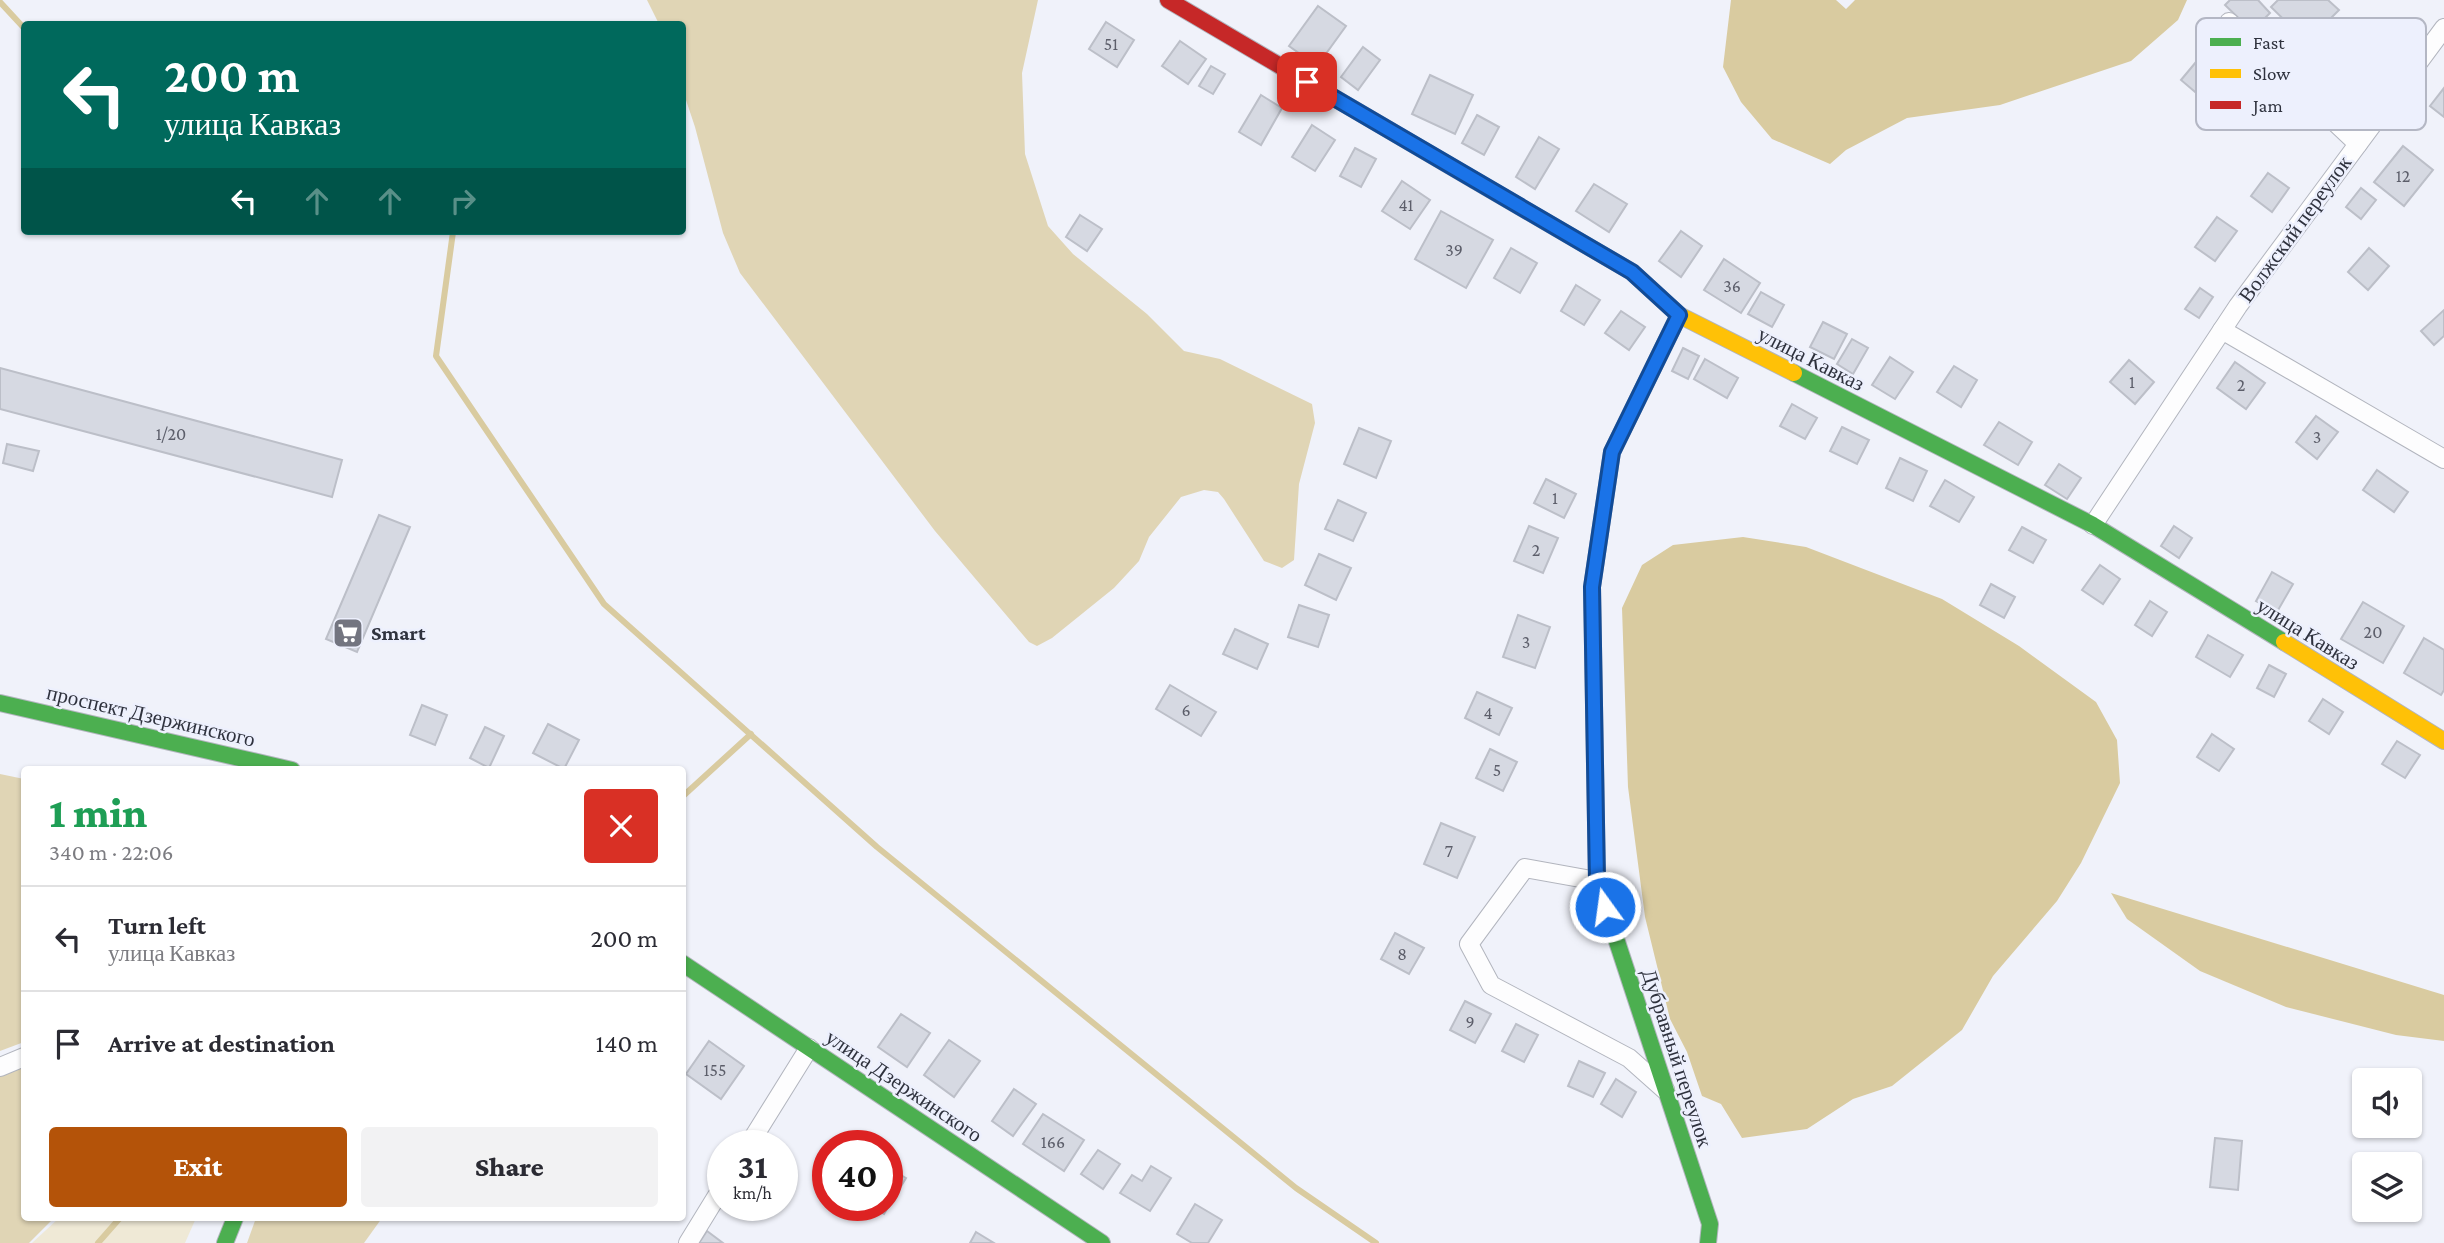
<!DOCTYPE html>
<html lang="en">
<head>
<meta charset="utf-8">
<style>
	body { margin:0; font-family:"Crimson Pro",serif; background:#f2f2f3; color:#2b2b33; height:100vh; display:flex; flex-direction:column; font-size:26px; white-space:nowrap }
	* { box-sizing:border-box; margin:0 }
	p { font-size:23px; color:#7c7c81 }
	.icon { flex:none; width:38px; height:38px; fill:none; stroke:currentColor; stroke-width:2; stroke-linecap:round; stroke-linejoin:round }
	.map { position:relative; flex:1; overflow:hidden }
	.drawer { position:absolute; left:21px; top:766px; width:665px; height:455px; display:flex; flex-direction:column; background:#fff; border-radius:7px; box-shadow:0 2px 5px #0004 }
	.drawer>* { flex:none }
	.top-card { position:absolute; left:21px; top:21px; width:665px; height:214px; border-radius:7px; box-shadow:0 2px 5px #0004; background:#00695c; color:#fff; overflow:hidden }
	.fabs { position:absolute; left:2352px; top:1068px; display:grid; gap:14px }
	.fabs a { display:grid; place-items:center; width:70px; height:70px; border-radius:7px; background:#fff; box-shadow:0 2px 5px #0004; font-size:35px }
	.speed { position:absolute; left:707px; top:1130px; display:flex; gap:14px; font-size:35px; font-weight:700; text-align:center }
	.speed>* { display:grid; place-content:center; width:91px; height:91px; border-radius:50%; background:#fff; box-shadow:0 2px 5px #0004; line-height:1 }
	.speed small { font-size:18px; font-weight:400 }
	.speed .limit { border:10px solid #d22; background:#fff; color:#111 }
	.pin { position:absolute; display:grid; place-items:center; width:60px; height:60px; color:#fff; margin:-30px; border-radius:14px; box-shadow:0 4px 10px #0006 }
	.me { position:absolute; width:77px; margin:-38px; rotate:346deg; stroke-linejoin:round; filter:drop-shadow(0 0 5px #0008) }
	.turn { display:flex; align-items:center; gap:24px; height:147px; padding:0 28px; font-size:32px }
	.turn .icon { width:91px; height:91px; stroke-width:2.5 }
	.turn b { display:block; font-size:49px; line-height:60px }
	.lanes { display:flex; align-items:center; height:66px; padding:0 28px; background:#0003; justify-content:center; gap:35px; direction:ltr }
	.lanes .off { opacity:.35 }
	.round { display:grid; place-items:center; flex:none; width:74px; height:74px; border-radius:7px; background:#f2f2f3 }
	.summary { display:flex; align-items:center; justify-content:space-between; height:119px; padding:0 28px }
	h1 { font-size:42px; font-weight:800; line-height:52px; color:#1e9e55 }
	.action { display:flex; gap:14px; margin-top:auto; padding:14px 28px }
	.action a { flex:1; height:80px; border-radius:7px; background:#b45309; color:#fff; font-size:28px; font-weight:800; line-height:80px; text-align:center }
	.action a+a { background:#f2f2f3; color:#2b2b33 }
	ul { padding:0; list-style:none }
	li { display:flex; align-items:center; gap:21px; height:105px; padding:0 28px; border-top:2px solid #e1e1e2 }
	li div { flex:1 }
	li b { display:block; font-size:26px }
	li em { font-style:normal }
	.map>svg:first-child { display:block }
</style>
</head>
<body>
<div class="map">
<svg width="2444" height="1243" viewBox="0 0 2444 1243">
	<rect width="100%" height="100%" fill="#f0f2fa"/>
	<path fill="#efe9d6" d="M 59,1218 L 196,1218 L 185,1243 L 32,1243 Z"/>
	<g fill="#e0d5b5">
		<path d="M 647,0 L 1038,0 L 1022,73 L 1025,154 L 1048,226 L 1073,254 L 1147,314 L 1184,351 L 1220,359 L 1312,404 L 1315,423 L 1299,484 L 1294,560 L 1282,568 L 1264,561 L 1224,499 L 1218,492 L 1204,490 L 1181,497 L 1149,537 L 1139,561 L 1114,588 L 1052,638 L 1037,646 L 1029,642 L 935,531 L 740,273 L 723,233 L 695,127 L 683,91 L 682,24 L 659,24 Z"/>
		<path d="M 0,774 L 24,779 L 24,1042 L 0,1051 Z"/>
		<path d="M 24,1065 L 24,1218 L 54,1218 L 29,1243 L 0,1243 L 0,1075 Z"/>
		<path d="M 256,1218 L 382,1218 L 364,1243 L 247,1243 Z"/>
	</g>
	<g fill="#d9cba0">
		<path d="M 1731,0 L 1836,0 L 1846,9 L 1855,0 L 2187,0 L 2178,20 L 2131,61 L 2000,105 L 1907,118 L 1846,150 L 1830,164 L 1772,139 L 1741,102 L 1723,67 Z"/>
		<path d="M 1743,537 L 1806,547 L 1942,599 L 2019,646 L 2096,702 L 2117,740 L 2120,783 L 2081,863 L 2057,901 L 1993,976 L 1962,1030 L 1892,1086 L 1853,1099 L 1807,1129 L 1742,1138 L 1721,1104 L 1702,1096 L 1687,1052 L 1670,1019 L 1645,917 L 1628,787 L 1622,608 L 1642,565 L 1673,545 Z"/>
		<path d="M 2111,893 L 2444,995 L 2444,1041 L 2396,1035 L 2286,1007 L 2200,971 L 2127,919 Z"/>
	</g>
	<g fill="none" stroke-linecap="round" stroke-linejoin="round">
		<g stroke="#d9cba0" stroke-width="6">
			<path d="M 0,2 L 24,28"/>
			<path d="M 448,231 L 453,232 L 436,356 L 604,604 L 877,847 L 1296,1188 L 1376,1243"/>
			<path d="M 682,797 L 751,734"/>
			<path d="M 98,1243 L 120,1218"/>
		</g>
	</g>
	<g fill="#d6d9e2" stroke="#bcbfc8" stroke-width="2">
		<path d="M 2230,0 L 2258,0 L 2270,13 L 2252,31 L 2225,5 Z"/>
		<path d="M 2278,0 L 2328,0 L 2339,10 L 2307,42 L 2271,7 Z"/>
		<path d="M 1318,6 L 1346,26 L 1317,66 L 1289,46 Z"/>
		<path d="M 1106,22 L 1134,40 L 1117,67 L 1089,49 Z"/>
		<path d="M 1180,41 L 1206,59 L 1188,84 L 1162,66 Z"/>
		<path d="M 1363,47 L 1380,60 L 1358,90 L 1341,77 Z"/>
		<path d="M 2201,56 L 2228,78 L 2207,102 L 2181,80 Z"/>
		<path d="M 1211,66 L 1225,74 L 1213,94 L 1199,86 Z"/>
		<path d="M 1430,75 L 1473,95 L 1455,134 L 1412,114 Z"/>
		<path d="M 2444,88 L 2444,117 L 2430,106 Z"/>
		<path d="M 1261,95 L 1282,108 L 1261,145 L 1239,132 Z"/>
		<path d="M 1477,115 L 1499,127 L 1484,155 L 1462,143 Z"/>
		<path d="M 1312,125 L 1335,140 L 1315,171 L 1292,157 Z"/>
		<path d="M 1539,137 L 1559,149 L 1535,189 L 1516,177 Z"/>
		<path d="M 2403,146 L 2433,170 L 2404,206 L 2374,182 Z"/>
		<path d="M 1355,148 L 1376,159 L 1361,187 L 1340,176 Z"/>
		<path d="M 2268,173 L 2289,188 L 2272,212 L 2251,196 Z"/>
		<path d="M 1402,181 L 1430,200 L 1410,229 L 1382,211 Z"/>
		<path d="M 1594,184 L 1627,204 L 1609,232 L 1576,211 Z"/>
		<path d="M 2361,188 L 2376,200 L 2361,219 L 2346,207 Z"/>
		<path d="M 1441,211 L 1493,240 L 1466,288 L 1415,259 Z"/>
		<path d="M 1080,215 L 1102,229 L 1087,251 L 1066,237 Z"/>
		<path d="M 2217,217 L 2237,231 L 2215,261 L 2195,247 Z"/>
		<path d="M 1681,231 L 1702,246 L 1681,277 L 1659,261 Z"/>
		<path d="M 1511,248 L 1537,263 L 1520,293 L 1494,278 Z"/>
		<path d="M 2369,248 L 2389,266 L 2368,290 L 2348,272 Z"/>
		<path d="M 1724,259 L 1760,283 L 1741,313 L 1704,290 Z"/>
		<path d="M 1576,285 L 1600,300 L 1584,325 L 1561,311 Z"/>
		<path d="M 2200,288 L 2213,297 L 2199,318 L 2185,309 Z"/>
		<path d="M 1761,292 L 1784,305 L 1772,327 L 1748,314 Z"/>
		<path d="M 2444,310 L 2444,336 L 2434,345 L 2421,331 Z"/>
		<path d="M 1621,311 L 1645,327 L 1629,350 L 1605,333 Z"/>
		<path d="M 1823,322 L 1847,334 L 1834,359 L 1810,347 Z"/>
		<path d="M 1852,339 L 1868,348 L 1853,374 L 1837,364 Z"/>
		<path d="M 1683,348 L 1699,356 L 1688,379 L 1672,371 Z"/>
		<path d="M 1890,357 L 1913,372 L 1895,399 L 1872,385 Z"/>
		<path d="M 1705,359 L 1738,378 L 1727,398 L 1694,379 Z"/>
		<path d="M 2129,360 L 2154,382 L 2135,404 L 2110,382 Z"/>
		<path d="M 2235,362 L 2265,383 L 2246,409 L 2217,388 Z"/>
		<path d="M 1954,366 L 1977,380 L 1961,407 L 1937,392 Z"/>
		<path d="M 0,368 L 342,460 L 332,497 L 0,409 Z"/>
		<path d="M 1792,404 L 1817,418 L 1805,439 L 1780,426 Z"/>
		<path d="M 2316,416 L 2338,432 L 2317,459 L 2296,442 Z"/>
		<path d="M 1999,422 L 2032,442 L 2018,465 L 1984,445 Z"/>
		<path d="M 1842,427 L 1869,440 L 1857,464 L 1830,451 Z"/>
		<path d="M 1359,428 L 1391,441 L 1376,478 L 1344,464 Z"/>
		<path d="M 7,444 L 39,451 L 33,471 L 3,463 Z"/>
		<path d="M 1900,458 L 1927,471 L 1913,501 L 1886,488 Z"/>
		<path d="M 2059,464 L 2081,478 L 2067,499 L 2045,485 Z"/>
		<path d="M 2377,470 L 2408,492 L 2394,512 L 2363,490 Z"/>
		<path d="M 1546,479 L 1576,494 L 1564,518 L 1534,503 Z"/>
		<path d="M 1945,480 L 1974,497 L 1959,522 L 1930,506 Z"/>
		<path d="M 1338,500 L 1366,513 L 1353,541 L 1325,529 Z"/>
		<path d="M 379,515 L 410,527 L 357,652 L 326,639 Z"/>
		<path d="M 1529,526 L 1558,538 L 1543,573 L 1514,561 Z"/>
		<path d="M 2174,526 L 2192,538 L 2179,558 L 2161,546 Z"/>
		<path d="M 2022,527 L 2046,540 L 2033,563 L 2009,550 Z"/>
		<path d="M 1319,554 L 1351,568 L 1336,600 L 1305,585 Z"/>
		<path d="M 2100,565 L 2120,579 L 2103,604 L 2082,590 Z"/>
		<path d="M 2272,572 L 2293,584 L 2277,612 L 2256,601 Z"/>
		<path d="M 1991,584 L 2015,597 L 2004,618 L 1980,605 Z"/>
		<path d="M 2150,601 L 2167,612 L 2152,636 L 2135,625 Z"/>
		<path d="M 2363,602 L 2404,626 L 2383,663 L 2341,639 Z"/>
		<path d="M 1299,605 L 1329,615 L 1318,647 L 1288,637 Z"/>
		<path d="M 1518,615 L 1550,627 L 1535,668 L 1503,657 Z"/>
		<path d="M 1235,629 L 1268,644 L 1257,669 L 1223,654 Z"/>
		<path d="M 2208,635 L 2243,655 L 2230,677 L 2196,657 Z"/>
		<path d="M 2424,638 L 2444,650 L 2444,690 L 2441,695 L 2404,673 Z"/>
		<path d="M 2269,665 L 2286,674 L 2274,697 L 2257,688 Z"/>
		<path d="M 1170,685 L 1216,712 L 1201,736 L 1156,709 Z"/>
		<path d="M 1477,692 L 1512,708 L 1499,735 L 1465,718 Z"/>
		<path d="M 2323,699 L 2343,712 L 2329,734 L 2309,721 Z"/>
		<path d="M 422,705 L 447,715 L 435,745 L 410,735 Z"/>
		<path d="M 548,724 L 579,740 L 564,769 L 533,753 Z"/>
		<path d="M 485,727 L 504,736 L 489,768 L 470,758 Z"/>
		<path d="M 2212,734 L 2234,749 L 2219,771 L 2197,757 Z"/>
		<path d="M 2397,741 L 2420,755 L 2405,778 L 2382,764 Z"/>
		<path d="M 1490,749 L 1517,762 L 1503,791 L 1476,778 Z"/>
		<path d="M 1441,823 L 1475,837 L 1457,878 L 1424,864 Z"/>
		<path d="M 1395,933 L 1424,948 L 1409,974 L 1381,959 Z"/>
		<path d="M 1465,1001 L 1491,1014 L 1475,1043 L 1450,1030 Z"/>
		<path d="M 901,1014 L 930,1033 L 907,1067 L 878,1047 Z"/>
		<path d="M 1516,1024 L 1538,1035 L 1524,1062 L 1502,1051 Z"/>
		<path d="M 949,1040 L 980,1061 L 954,1097 L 924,1075 Z"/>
		<path d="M 709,1041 L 744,1066 L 721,1099 L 686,1074 Z"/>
		<path d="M 1579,1061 L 1605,1073 L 1593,1097 L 1568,1086 Z"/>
		<path d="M 1616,1079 L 1636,1092 L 1622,1117 L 1601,1104 Z"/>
		<path d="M 1014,1089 L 1036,1104 L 1013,1136 L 992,1121 Z"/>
		<path d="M 1043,1114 L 1084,1140 L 1064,1171 L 1023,1144 Z"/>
		<path d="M 2215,1138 L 2242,1141 L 2238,1190 L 2210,1187 Z"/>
		<path d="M 1098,1150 L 1120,1164 L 1103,1189 L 1081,1174 Z"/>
		<path d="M 1151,1166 L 1171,1178 L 1150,1211 L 1120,1193 L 1132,1175 L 1142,1181 Z"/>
		<path d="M 887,1167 L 906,1178 L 884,1214 L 870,1206 L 887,1206 Z"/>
		<path d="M 1195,1204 L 1222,1220 L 1208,1243 L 1192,1243 L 1177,1234 Z"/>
		<path d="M 707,1231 L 723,1243 L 699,1243 Z"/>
		<path d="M 976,1232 L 994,1243 L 970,1243 Z"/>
	</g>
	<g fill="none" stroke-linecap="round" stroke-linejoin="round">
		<g stroke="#b2b5be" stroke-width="20">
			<g id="street">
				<path d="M 2229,22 L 2358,144"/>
				<path d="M 2222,330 L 2444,459"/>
				<path d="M 2093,525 L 2238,306 L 2444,28"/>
				<path d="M 1597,881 L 1525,868 L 1469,944 L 1491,985 L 1629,1058 L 1665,1090"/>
				<path d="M 0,1067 L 24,1057"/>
				<path d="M 748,1146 L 809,1048"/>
				<path d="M 688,1243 L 723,1186"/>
			</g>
		</g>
		<g stroke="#b2b5be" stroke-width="18">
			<g id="fast">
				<path d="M 1679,315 L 1612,452 L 1592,587 L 1597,881 L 1710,1224 L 1708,1243"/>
				<path d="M 1794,373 L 2093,525 L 2284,642"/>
				<path d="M 0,703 L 292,770"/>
				<path d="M 682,963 L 1102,1243"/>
				<path d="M 225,1243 L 235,1218"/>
			</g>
		</g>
		<g stroke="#b2b5be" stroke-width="18">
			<g id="slow">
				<path d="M 1474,180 L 1632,272 L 1679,315 L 1794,373"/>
				<path d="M 2284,642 L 2444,741"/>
			</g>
		</g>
		<g stroke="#b2b5be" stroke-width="18">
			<path id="jam" d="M 1168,0 L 1474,180"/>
		</g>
		<use href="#street" stroke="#fdfdfe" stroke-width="18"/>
		<use href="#fast" stroke="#4caf50" stroke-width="16"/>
		<use href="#slow" stroke="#ffc107" stroke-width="16"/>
		<use href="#jam" stroke="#c62828" stroke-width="16"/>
	</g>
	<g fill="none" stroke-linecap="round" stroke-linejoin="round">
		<g stroke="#114b97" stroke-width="18">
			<path id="route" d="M 1307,82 L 1632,272 L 1679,315 L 1612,452 L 1592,587 L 1597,881 L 1605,907"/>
		</g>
		<use href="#route" stroke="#1a73e8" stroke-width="12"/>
	</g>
	<defs>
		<g id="supermarket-square" transform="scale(1.575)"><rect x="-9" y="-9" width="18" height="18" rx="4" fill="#737580" stroke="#edf0fd"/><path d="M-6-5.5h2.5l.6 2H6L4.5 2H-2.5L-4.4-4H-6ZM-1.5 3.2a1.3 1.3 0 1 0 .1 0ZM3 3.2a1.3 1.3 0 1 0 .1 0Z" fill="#fff"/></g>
	</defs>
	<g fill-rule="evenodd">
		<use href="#supermarket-square" x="348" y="633"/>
	</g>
	<g text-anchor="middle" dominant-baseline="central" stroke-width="5" stroke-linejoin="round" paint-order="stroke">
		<g font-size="18" fill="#5c5e6a">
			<text x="1111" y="44">51</text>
			<text x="2403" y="176">12</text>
			<text x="1406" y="205">41</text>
			<text x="1454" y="250">39</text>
			<text x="1732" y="286">36</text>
			<text x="2132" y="382">1</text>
			<text x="2241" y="385">2</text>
			<text x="171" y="434">1/20</text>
			<text x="2317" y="437">3</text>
			<text x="1555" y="498">1</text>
			<text x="1536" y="550">2</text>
			<text x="2373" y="632">20</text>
			<text x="1526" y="642">3</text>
			<text x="1186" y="710">6</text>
			<text x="1488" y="713">4</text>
			<text x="1497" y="770">5</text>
			<text x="1449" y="851">7</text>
			<text x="1402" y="954">8</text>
			<text x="1470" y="1022">9</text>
			<text x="715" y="1070">155</text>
			<text x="1053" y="1142">166</text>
		</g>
		<g font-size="21" fill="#2f323e" stroke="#edf0fd">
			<text transform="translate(2295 229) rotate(-54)">Волжский переулок</text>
			<text transform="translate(1811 359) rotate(27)">улица Кавказ</text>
			<text transform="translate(2308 634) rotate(32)">улица Кавказ</text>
			<text transform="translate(151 716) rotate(13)">проспект Дзержинского</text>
			<text transform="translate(1677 1058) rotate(72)">Дубравный переулок</text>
			<text transform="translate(904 1086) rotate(34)">улица Дзержинского</text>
		</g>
		<g font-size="21" font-weight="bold" fill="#2f323e" stroke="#edf0fd" text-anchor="start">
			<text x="371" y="633">Smart</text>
		</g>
	</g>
	<rect x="2196" y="18" width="230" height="112" rx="10" fill="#edf0fd" stroke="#b4b7c4" stroke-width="2"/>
	<rect x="2210" y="38" width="31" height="8" fill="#4caf50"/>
	<rect x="2210" y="69" width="31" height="9" fill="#ffc107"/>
	<rect x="2210" y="101" width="31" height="8" fill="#c62828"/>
	<g font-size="19" fill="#2f323e">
		<text x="2253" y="49">Fast</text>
		<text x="2253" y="80">Slow</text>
		<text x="2253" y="112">Jam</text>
	</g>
</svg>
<div class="fabs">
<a><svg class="icon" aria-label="sound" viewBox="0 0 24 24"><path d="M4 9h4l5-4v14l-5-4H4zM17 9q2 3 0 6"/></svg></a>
<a><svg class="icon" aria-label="layers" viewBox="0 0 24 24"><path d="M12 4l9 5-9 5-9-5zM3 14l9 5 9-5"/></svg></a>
</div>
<div class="speed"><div>31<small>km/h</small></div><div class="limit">40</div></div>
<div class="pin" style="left:1307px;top:82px;background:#d93025"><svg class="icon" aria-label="arrive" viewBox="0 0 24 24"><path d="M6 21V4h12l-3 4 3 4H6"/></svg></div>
<svg class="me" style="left:1605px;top:907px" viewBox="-20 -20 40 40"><circle r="17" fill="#1a73e8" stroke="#fff" stroke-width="3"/><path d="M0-11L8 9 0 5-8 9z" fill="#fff"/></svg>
<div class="top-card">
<div class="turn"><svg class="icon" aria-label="left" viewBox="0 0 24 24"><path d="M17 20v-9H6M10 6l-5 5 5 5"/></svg><div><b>200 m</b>улица Кавказ</div></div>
<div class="lanes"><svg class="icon" aria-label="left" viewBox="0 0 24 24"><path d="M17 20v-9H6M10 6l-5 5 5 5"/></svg><svg class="icon off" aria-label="ahead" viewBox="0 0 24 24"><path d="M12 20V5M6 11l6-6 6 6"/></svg><svg class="icon off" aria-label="ahead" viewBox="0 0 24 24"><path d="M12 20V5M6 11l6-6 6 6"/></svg><svg class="icon off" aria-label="right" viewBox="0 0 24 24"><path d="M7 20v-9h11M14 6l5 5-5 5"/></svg></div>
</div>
<section class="drawer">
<div class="summary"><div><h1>1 min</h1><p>340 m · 22:06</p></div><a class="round" style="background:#d93025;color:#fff"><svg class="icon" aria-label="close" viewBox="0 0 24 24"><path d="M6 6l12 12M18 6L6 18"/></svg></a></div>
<ul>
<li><svg class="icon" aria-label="left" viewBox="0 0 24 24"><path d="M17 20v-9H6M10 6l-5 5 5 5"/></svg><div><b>Turn left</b><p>улица Кавказ</p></div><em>200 m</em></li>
<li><svg class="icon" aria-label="arrive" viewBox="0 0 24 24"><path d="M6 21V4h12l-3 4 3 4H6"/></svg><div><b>Arrive at destination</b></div><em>140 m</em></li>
</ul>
<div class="action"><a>Exit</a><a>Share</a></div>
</section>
</div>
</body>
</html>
